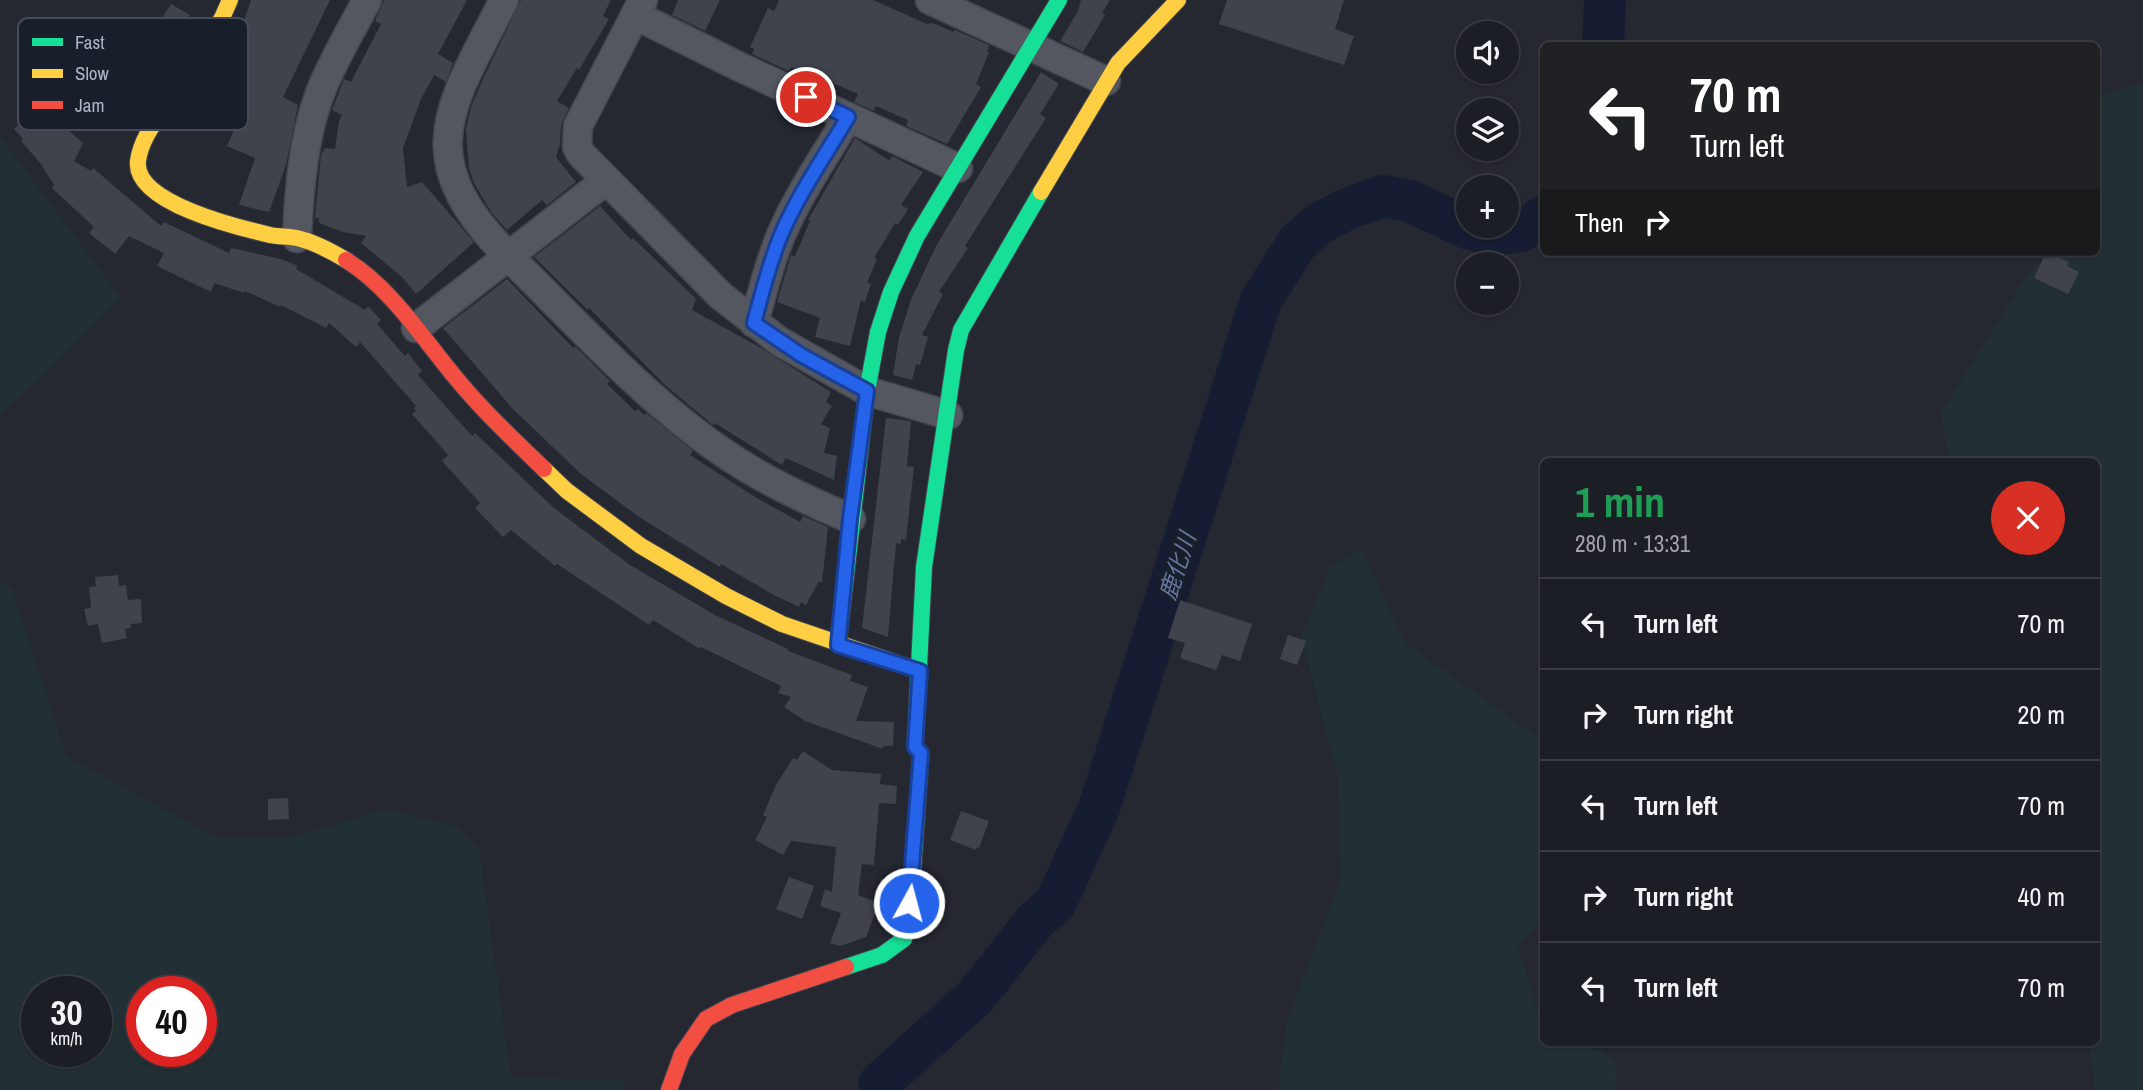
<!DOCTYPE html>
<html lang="en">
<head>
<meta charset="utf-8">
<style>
	body { margin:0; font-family:"Archivo Narrow","Noto Sans JP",sans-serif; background:#292b32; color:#f1f3f6; height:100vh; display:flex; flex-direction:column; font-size:26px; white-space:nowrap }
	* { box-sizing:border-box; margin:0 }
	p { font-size:23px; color:#a0a2a7 }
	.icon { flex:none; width:38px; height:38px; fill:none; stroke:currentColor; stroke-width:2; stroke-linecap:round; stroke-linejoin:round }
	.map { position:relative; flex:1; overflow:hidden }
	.sheet { position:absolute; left:1540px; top:458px; width:560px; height:588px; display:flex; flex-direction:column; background:#1c1e25; border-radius:10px; box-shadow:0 2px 5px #0004,0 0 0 2px #3a3c42 }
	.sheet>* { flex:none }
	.top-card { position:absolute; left:1540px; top:42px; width:560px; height:214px; border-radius:10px; box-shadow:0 2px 5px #0004,0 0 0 2px #3a3c42; background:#202124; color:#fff; overflow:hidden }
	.fabs { position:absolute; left:1456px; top:21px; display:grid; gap:14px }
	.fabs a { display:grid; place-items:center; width:63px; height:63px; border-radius:50%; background:#1c1e25; box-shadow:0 2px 5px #0004,0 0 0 2px #3a3c42; font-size:35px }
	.speed { position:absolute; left:21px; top:976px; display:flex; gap:14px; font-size:35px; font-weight:700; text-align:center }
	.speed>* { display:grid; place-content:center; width:91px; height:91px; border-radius:50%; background:#1c1e25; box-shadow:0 2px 5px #0004,0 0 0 2px #3a3c42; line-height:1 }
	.speed small { font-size:18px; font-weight:400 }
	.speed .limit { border:10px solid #d22; background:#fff; color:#111 }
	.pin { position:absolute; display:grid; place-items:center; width:60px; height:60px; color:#fff; margin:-30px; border:4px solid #fff; border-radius:50%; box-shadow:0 2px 7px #0007 }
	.me { position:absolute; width:77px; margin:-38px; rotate:7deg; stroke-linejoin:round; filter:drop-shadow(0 0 5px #0008) }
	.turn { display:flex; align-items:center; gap:24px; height:147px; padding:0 35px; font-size:32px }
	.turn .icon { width:91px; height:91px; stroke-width:2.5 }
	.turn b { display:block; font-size:49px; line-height:60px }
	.then { display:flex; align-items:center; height:66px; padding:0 35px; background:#0003; gap:14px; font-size:26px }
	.round { display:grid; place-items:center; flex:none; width:74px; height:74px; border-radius:37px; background:#292b32 }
	.head { display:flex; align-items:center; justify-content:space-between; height:119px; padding:0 35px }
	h1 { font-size:42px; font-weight:700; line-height:52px; color:#1e9e55 }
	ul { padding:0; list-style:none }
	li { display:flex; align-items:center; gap:21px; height:91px; padding:0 35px; border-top:2px solid #3a3c42 }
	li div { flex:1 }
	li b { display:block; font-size:26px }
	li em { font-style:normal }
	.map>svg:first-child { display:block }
</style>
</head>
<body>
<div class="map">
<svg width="2143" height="1090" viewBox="0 0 2143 1090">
	<rect width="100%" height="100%" fill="#252831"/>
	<g fill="#223036" fill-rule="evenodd">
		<path d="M 2139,83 L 2143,86 L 2143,1090 L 2095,1090 L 2089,1043 L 2096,1043 L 2096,462 L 1949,462 L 1941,413 L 2026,277 L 2053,252 L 2096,252 L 2097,112 L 2106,94 Z"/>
		<path d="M 0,136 L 121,298 L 0,416 Z"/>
		<path d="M 1361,548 L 1406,644 L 1543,741 L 1543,918 L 1518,945 L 1538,1013 L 1543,1016 L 1544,1043 L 1587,1043 L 1615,1061 L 1616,1090 L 1278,1090 L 1287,1021 L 1340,881 L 1338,776 L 1301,636 L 1331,567 Z"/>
		<path d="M 0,580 L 13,591 L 66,756 L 217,838 L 287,838 L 388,809 L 455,826 L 479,850 L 511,1077 L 624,1081 L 624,1090 L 0,1090 ZM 37,992 L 96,992 L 96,1052 L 37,1052 ZM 142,992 L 201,992 L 201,1052 L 142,1052 Z"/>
	</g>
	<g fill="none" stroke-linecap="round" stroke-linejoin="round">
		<g stroke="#161d33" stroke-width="42">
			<path d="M 1603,46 L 1605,0"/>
			<path d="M 879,1090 L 880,1083 L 976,996 L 1036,920 L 1055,904 L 1099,808 L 1261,300 L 1298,242 L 1320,223 L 1347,209 L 1383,196 L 1410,201 L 1469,229 L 1493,235 L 1521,231 L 1544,216"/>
		</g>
	</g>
	<g fill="#40434c">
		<path d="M 251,0 L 330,0 L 283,97 L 298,105 L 286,165 L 269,212 L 239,205 L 255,158 L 227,146 L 245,105 L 210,88 L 212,83 L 208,81 L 242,27 Z"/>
		<path d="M 384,0 L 467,0 L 438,54 L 453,63 L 446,82 L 434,75 L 421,99 L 403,148 L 407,187 L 422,182 L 474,242 L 416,294 L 402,277 L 361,243 L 366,236 L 343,232 L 319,223 L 319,218 L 315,218 L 321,155 L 325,148 L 335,149 L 339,121 L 342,115 L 332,110 L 344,79 L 351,82 L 381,24 L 375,21 Z"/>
		<path d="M 521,0 L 611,0 L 603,16 L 609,19 L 579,70 L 577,68 L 557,101 L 569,108 L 561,125 L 560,144 L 556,157 L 576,182 L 547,205 L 542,200 L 507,230 L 491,212 L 474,183 L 469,168 L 466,129 L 471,107 L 483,79 Z"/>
		<path d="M 678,0 L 720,0 L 705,31 L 672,15 Z"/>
		<path d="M 779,0 L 873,0 L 927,24 L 933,23 L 953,32 L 955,30 L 989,45 L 987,51 L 989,52 L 976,84 L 981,87 L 947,144 L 906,126 L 908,120 L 876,106 L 874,111 L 854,102 L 858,94 L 821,78 L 820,80 L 791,67 L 789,71 L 752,54 L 754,49 L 750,47 L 768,8 L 774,11 Z"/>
		<path d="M 1081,0 L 1110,0 L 1102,13 L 1105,15 L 1083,52 L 1060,41 L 1078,11 Z"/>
		<path d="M 1227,0 L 1344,0 L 1335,29 L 1354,36 L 1344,65 L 1219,24 Z"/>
		<path d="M 171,4 L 190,15 L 178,34 L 159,23 Z"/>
		<path d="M 1041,72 L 1059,84 L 1040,114 L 1046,118 L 965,246 L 968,248 L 939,292 L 943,294 L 922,335 L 928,337 L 920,365 L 916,364 L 912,380 L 893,375 L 899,337 L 911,300 L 936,246 Z"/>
		<path d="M 47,100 L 59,113 L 55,119 L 83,143 L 74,161 L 91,171 L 93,168 L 161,226 L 164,222 L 229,253 L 231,248 L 281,259 L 298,266 L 296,269 L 365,310 L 368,306 L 381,320 L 377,324 L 405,356 L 408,353 L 422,371 L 418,375 L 472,436 L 475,433 L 554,508 L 630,565 L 715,615 L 788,649 L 788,651 L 852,675 L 850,681 L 868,687 L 856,721 L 894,722 L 893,746 L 883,746 L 883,749 L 805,721 L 784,707 L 791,697 L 778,693 L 781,686 L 701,647 L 700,649 L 653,620 L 649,625 L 557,564 L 555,566 L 511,530 L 503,537 L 475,508 L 480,503 L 442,461 L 448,455 L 412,414 L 416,411 L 414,408 L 416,406 L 360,342 L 356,347 L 329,323 L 326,328 L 281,305 L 280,307 L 245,291 L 244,293 L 214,283 L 211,292 L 157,266 L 164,253 L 129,236 L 115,254 L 89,233 L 94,227 L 52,188 L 54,185 L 41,164 L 21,141 L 23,139 L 14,129 Z"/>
		<path d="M 855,138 L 890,161 L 892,156 L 923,172 L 901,205 L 908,209 L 898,225 L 895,223 L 874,258 L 877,259 L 867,283 L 871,284 L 865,302 L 861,300 L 850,346 L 815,337 L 820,318 L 777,302 L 791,255 L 795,256 L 810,221 L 808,220 Z"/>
		<path d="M 600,206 L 631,240 L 633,238 L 696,299 L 692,310 L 761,348 L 831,392 L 826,402 L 832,406 L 821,424 L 830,428 L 824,453 L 837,456 L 834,480 L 786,458 L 782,465 L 715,423 L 713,425 L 665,385 L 589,308 L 588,310 L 534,257 Z"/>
		<path d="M 2046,252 L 2069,262 L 2067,266 L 2079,272 L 2068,294 L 2034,278 Z"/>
		<path d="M 507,279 L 573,348 L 575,346 L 610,381 L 607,384 L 635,411 L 638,409 L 644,415 L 646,413 L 693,451 L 690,455 L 755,497 L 800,522 L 803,516 L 828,527 L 822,583 L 819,581 L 806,605 L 801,602 L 799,607 L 772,594 L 721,564 L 720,567 L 639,517 L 581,474 L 513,409 L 443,328 Z"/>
		<path d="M 886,418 L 911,421 L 907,466 L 914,467 L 906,540 L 901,539 L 901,544 L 896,543 L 888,637 L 862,628 Z"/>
		<path d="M 118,575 L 119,586 L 126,585 L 128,600 L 141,599 L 142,623 L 130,624 L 131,628 L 125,629 L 127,638 L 102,643 L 98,624 L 88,626 L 84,609 L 91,608 L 89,587 L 96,586 L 95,577 Z"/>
		<path d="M 1180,600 L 1252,624 L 1240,661 L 1222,655 L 1216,670 L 1180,658 L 1185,643 L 1168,638 Z"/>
		<path d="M 1288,635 L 1306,641 L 1297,665 L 1280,659 Z"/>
		<path d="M 803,751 L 832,770 L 881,774 L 880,784 L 897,786 L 896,804 L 879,803 L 874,865 L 862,864 L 858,895 L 879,903 L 866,937 L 840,946 L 830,943 L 841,913 L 820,906 L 825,889 L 832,892 L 836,847 L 791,841 L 783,855 L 755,840 L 767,817 L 763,815 L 776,785 L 793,758 L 797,760 Z"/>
		<path d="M 288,798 L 289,819 L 268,820 L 268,799 Z"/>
		<path d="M 961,811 L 989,821 L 979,848 L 977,847 L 976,850 L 950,840 Z"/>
		<path d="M 789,877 L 814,886 L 802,919 L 776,909 Z"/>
	</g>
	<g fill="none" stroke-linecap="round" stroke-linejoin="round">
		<g stroke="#42454e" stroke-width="31">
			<g id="street">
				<path d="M 504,0 C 449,108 409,157 509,257 C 576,322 641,395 718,449 C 759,478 804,499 851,519"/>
				<path d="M 643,0 L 578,126 L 577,147 L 581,154 L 721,296 L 779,341 L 867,391 L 948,415"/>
				<path d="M 930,0 L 1106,81"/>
				<path d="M 635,15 L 742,68 L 958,168"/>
				<path d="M 297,238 C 299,192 303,140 319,96 C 331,63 351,31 367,0"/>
				<path d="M 754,323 C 762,293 769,264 781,235 C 799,193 825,156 848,117"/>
				<path d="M 416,328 L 605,181"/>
			</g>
		</g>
		<g stroke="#42454e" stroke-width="18">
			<g id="fast">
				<path d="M 838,645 L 867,391 L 878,332 L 891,292 L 917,236 L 1059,0"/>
				<path d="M 846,967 L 882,955 L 904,939 L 912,884 L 921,753 L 915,747 L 924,567 L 956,350 L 961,330 L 1041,192"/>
			</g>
		</g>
		<g stroke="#42454e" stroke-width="18">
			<g id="slow">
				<path d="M 230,0 L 222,18 C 205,45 187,72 170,99 C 158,118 141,138 138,161 C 133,203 240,228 270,235 C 279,237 288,236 297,238 C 314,242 331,251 346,260"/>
				<path d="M 1041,192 L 1118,63 L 1178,0"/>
				<path d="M 544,469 L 567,491 L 641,546 L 726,596 L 782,624 L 920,671"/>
			</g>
		</g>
		<g stroke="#42454e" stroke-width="18">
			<g id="jam">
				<path d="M 346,260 C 391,288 421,336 455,377 C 482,410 513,439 544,469"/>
				<path d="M 669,1090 L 682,1054 L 706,1019 L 732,1005 L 846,967"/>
			</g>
		</g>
		<use href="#street" stroke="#555760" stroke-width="28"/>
		<use href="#fast" stroke="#16e098" stroke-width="16"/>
		<use href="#slow" stroke="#ffcf43" stroke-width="16"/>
		<use href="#jam" stroke="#f24e42" stroke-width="16"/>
	</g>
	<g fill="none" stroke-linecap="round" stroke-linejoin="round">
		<g stroke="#184099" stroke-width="18">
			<path id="route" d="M 806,97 L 848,117 C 825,156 799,193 781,235 C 769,264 762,293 754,323 L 801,355 L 867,391 L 850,519 L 838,645 L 920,671 L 915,747 L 921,753 L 909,903"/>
		</g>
		<use href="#route" stroke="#2563eb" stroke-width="12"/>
	</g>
	<g text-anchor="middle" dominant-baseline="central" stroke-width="7" stroke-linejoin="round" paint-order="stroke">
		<g font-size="23" font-style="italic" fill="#6777a2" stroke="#191e2b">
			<text transform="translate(1177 566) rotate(-72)">鹿化川</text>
		</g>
	</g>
	<rect x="18" y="18" width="230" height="112" rx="10" fill="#191e2b" stroke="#464b59" stroke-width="2"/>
	<rect x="32" y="38" width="31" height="8" fill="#16e098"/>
	<rect x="32" y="69" width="31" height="9" fill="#ffcf43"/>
	<rect x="32" y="101" width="31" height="8" fill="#f24e42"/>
	<g font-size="19" fill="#aeb3c4">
		<text x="75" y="49">Fast</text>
		<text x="75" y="80">Slow</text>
		<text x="75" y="112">Jam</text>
	</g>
</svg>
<div class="fabs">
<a><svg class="icon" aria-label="sound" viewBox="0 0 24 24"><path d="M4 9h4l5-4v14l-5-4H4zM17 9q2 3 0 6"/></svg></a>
<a><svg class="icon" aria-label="layers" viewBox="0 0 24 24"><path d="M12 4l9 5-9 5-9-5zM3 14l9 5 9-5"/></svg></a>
<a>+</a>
<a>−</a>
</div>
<div class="speed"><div>30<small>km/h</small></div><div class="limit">40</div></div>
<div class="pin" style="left:806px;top:97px;background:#d93025"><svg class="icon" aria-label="arrive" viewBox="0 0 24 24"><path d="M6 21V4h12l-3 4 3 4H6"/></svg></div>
<svg class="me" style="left:909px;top:903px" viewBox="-20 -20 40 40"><circle r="17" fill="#2563eb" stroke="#fff" stroke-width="3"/><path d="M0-11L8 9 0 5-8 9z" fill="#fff"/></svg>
<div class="top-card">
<div class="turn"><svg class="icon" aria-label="left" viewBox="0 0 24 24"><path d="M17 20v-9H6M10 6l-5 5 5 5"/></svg><div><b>70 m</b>Turn left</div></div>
<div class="then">Then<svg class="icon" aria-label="right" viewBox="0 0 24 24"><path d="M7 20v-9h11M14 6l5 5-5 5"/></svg></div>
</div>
<section class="sheet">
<div class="head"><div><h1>1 min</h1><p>280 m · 13:31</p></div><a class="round" style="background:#d93025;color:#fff"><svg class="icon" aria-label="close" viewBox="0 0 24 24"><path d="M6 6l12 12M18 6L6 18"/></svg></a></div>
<ul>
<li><svg class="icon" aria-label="left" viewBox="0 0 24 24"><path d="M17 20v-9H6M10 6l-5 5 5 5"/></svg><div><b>Turn left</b></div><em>70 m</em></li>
<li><svg class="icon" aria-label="right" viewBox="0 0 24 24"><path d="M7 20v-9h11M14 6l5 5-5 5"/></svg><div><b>Turn right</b></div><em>20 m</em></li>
<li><svg class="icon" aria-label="left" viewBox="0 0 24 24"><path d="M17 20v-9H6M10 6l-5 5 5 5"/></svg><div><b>Turn left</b></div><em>70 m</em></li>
<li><svg class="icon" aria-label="right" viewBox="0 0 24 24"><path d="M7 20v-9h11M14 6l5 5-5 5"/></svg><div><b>Turn right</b></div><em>40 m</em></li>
<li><svg class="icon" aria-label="left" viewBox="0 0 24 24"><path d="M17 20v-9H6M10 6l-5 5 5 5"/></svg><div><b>Turn left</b></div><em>70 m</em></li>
</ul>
</section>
</div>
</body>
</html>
